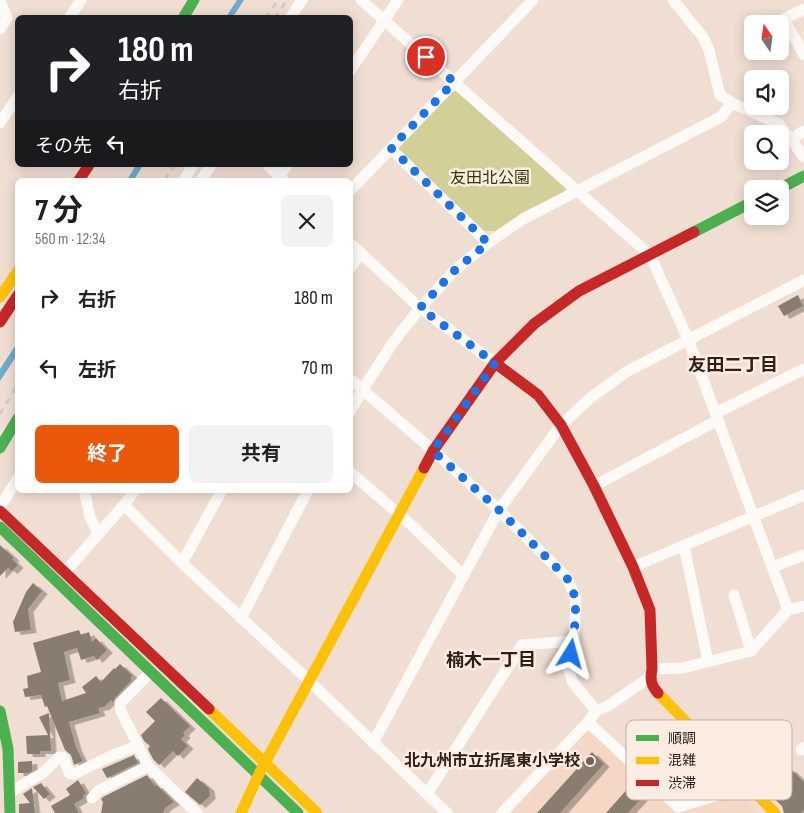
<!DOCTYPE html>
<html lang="ja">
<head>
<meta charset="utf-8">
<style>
	body { margin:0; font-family:"Sofia Sans Condensed","Noto Sans JP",sans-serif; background:#f2f2f2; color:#202124; height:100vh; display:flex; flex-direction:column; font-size:19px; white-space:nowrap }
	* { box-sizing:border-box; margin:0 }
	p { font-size:16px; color:#757577 }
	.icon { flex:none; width:28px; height:28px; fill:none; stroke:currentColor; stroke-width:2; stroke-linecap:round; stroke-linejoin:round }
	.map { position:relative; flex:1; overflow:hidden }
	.panel { position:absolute; left:15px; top:178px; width:338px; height:315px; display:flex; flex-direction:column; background:#fff; border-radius:8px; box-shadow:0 2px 12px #0003 }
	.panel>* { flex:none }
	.hud { position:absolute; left:15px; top:15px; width:338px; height:152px; border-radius:8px; box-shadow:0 2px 12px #0003; background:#202124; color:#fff; overflow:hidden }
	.needle { width:32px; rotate:347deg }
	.buttons { position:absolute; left:744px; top:15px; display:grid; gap:10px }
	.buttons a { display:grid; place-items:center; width:45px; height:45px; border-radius:8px; background:#fff; box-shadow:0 2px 12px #0003; font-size:25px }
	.pin { position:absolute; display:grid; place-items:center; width:42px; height:42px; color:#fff; margin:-21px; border:2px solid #fff; border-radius:50%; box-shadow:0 1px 5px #0007 }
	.me { position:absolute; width:55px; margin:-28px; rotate:8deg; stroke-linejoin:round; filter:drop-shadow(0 0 4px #0008) }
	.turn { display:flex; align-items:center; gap:18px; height:105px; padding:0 20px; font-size:22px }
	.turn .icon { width:65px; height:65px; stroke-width:2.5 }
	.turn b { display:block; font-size:35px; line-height:42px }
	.then { display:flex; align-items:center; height:48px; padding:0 20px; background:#0003; gap:10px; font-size:19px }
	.round { display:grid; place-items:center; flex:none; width:52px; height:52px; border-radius:8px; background:#f2f2f2 }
	.head { display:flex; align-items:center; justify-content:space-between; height:85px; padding:0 20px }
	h1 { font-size:30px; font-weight:700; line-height:38px }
	.primary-button { display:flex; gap:10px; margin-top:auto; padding:10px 20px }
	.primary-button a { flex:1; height:58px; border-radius:8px; background:#ea580c; color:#fff; font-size:20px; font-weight:700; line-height:58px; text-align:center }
	.primary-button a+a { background:#f2f2f2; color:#202124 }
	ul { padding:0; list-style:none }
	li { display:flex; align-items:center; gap:15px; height:70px; padding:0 20px }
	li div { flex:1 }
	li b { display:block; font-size:19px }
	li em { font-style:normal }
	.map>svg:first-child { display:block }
</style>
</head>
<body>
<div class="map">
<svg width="804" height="813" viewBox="0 0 804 813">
	<defs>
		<filter id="shadow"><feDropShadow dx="5.5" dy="3" stdDeviation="0" flood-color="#0004"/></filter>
	</defs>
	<rect width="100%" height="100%" fill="#f0ded2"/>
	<path fill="#f4d7c4" d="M 588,728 L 681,812 L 742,795 L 760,813 L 509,813 Z"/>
	<path fill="#d2cf99" d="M 458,91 L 565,188 L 565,193 L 554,197 L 527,210 L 497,231 L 485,231 L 398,150 L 399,145 L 451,93 Z"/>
	<g fill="#6eacca">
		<path d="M 237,0 L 244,0 L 233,17 L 226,17 Z"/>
		<path d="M 136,165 L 143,165 L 134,180 L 127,180 Z"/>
		<path d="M 17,343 L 17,355 L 0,381 L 0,369 Z"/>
	</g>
	<g fill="#897d70" filter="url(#shadow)">
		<path d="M 798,295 L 803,306 L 784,316 L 778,306 Z"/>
		<path d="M 0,545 L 14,558 L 12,559 L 18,565 L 12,571 L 8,568 L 0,576 Z"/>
		<path d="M 33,583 L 42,591 L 28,609 L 31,630 L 15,632 L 13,622 L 26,592 Z"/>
		<path d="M 79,630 L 81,635 L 89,632 L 92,642 L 96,638 L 107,650 L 97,660 L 94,656 L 81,660 L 77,648 L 64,652 L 70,680 L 58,683 L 62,701 L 86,693 L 82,687 L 96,676 L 101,682 L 114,668 L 115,669 L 120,664 L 133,676 L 130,678 L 132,680 L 115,698 L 113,703 L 111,700 L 104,707 L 98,708 L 100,713 L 69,722 L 76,747 L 83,761 L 74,765 L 71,755 L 65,750 L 47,706 L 45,707 L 41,695 L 25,697 L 23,689 L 28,688 L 27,676 L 41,672 L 33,643 Z"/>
		<path d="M 161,698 L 190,726 L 183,733 L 185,735 L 181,739 L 188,746 L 178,756 L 173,751 L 159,765 L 153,759 L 148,749 L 150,746 L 144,741 L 141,735 L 155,721 L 146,712 Z"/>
		<path d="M 49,713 L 51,751 L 40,751 L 40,754 L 27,754 L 26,736 L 48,735 L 39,717 Z"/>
		<path d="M 592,752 L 604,764 L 560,813 L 537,813 Z"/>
		<path d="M 134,755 L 138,763 L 107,778 L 102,769 Z"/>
		<path d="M 32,761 L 32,771 L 28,773 L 18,773 L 18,762 Z"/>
		<path d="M 790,768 L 804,782 L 804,810 L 801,813 L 784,813 L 782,806 L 768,793 L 788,773 Z"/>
		<path d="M 147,775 L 155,786 L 157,785 L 174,802 L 165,808 L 163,813 L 101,813 L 103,802 L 101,799 L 103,797 Z"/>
		<path d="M 197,778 L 209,788 L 210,796 L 200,805 L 185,792 Z"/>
		<path d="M 78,780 L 86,793 L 83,796 L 84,798 L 74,804 L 79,813 L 55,813 L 51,806 L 70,795 L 66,789 Z"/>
		<path d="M 41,783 L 50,794 L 44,799 L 33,787 Z"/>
		<path d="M 630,786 L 642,798 L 628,813 L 606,813 Z"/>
		<path d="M 32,788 L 35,813 L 19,813 L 19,804 L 30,803 L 23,794 Z"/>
	</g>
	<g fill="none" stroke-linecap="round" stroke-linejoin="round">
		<g stroke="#fdfaf8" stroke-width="11">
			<path d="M 361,0 L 650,255 L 688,339 L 788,610"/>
			<path d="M 673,0 L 703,37 L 709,50 L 720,95 L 732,103 L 779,124 L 804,157"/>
			<path d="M 0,1 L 7,18 L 0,29"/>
			<path d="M 804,9 L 784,19 L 804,55"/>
			<path d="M 69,18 L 81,0"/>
			<path d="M 290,18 L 302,0"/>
			<path d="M 350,71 L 398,0"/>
			<path d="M 0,123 L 18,96"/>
			<path d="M 790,140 L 804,131"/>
			<path d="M 391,149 L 488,243"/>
			<path d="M 268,165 L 283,180"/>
			<path d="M 184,180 L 193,165"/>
			<path d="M 201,180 L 211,165"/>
			<path d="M 277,180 L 287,165"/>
			<path d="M 350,191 L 533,0"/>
			<path d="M 350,243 L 420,308 L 495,363"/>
			<path d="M 350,268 L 361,253"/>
			<path d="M 350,379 L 428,446 L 499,510 L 567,578 L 576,599 L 574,641 L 568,667 L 572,681 L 596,711"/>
			<path d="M 350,412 L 363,389 L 392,344 L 420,308 L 455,270 L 488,243 L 523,219 L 721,117 L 732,103"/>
			<path d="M 716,413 L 804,369"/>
			<path d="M 350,472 L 407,521 L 464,576"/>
			<path d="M 594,486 L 718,420"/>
			<path d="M 84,490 L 90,517 L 98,534"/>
			<path d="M 124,505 L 182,563 L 304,676 L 447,813"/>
			<path d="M 0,507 L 18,478"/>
			<path d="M 684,546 L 708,661"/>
			<path d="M 182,563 L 222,490"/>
			<path d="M 633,567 L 804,495"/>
			<path d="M 773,567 L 804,555"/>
			<path d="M 64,573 L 124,505 L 135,490"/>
			<path d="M 734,595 L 751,651"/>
			<path d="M 241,618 L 308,490"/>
			<path d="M 652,669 L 683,668 L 751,651 L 788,610 L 804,606"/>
			<path d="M 151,672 L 120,703 L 121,711 L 148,766 L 197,813"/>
			<path d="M 588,722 L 678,807 L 748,786"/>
			<path d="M 373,743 L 499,510 L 561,425 L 589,399 L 626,372 L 804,280"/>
			<path d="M 801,750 L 804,747"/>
			<path d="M 9,793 L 44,772 L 59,757 L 64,758 L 69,773 L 74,774 L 111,756 L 137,746"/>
			<path d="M 427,794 L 522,645 L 574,641"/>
			<path d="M 756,794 L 783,768"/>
			<path d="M 92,798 L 98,791 L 148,766"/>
			<path d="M 502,813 L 588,722 L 596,711 L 608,706 L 650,677"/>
		</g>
		<g stroke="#4caf50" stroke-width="11">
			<path d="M 183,18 L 194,0"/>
			<path d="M 779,189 L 804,176"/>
			<path d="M 694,232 L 752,202"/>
			<path d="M 0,448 L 18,418"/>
			<path d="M 0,527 L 298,813"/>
			<path d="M 0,711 L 8,749 L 10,813"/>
		</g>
		<g stroke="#ffc107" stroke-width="11">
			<path d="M 0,297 L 18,271"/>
			<path d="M 658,693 L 775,813"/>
			<path d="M 209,709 L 317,813"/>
			<path d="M 241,813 L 259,774 L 424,468"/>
		</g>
		<g stroke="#c62828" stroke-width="11">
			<path d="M 79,180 L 89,165"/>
			<path d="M 0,322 L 18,295"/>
			<path d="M 495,363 L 538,395 L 561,425 L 594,486 L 633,567 L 650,610 L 652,669 C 650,679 651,686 658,693"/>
			<path d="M 424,468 L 433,451 L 495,363 L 534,324 L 579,291 L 694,232"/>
			<path d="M 0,511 L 209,709"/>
		</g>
		<g stroke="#d1ccc8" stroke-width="3" stroke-dasharray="6 6" stroke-linecap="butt">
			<path d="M 266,18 L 278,0"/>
			<path d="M 275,18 L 287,0"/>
			<path d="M 165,180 L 175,165"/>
			<path d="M 0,414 L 18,384"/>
		</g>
	</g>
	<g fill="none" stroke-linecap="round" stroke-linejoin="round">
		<path stroke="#1a73e8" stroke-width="9" stroke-dasharray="0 16.2" d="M 426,57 L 454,82 L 391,148 L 488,243 L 455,270 L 420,308 L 495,363 L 433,451 L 499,510 L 567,578 L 576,599 L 574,641 L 571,654"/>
	</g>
	<circle fill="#736258" stroke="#fdece1" stroke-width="2" cx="590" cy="761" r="5"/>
	<g text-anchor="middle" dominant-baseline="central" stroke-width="5" stroke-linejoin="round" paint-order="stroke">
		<g font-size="16" fill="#333704" stroke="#fdece1">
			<text x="490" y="178">友田北公園</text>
		</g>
		<g font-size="16" font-weight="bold" fill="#2f2016" stroke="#fdece1" text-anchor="end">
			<text x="580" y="761">北九州市立折尾東小学校</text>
		</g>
		<g font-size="18" font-weight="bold" fill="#2f2016" stroke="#fdece1">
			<text x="733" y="365">友田二丁目</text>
			<text x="491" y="660">楠木一丁目</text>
		</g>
	</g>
	<rect x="626" y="720" width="166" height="80" rx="8" fill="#fdece1" stroke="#bfafa4" stroke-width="1"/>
	<rect x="636" y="735" width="23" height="6" fill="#4caf50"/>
	<rect x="636" y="757" width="23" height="7" fill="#ffc107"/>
	<rect x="636" y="780" width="23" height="6" fill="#c62828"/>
	<g font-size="14" fill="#2f2016">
		<text x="668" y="743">順調</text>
		<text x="668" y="765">混雑</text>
		<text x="668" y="788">渋滞</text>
	</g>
</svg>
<div class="buttons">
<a><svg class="needle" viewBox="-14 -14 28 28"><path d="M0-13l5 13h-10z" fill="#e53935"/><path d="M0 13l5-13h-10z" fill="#757577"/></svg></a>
<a><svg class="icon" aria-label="sound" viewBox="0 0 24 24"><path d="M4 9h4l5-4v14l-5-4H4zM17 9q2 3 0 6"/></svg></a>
<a><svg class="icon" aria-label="search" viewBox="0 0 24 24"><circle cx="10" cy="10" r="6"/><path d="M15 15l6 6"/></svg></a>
<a><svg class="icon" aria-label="layers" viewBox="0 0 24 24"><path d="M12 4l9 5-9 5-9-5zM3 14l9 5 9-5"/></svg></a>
</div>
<div class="pin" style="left:426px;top:57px;background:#d93025"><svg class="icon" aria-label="arrive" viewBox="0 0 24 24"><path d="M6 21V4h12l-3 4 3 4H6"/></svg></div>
<svg class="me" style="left:571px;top:654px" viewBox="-20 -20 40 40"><path d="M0-17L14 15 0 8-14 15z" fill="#1a73e8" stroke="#fff" stroke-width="4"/></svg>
<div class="hud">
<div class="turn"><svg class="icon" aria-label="right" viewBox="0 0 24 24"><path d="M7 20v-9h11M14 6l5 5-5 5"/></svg><div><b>180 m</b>右折</div></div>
<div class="then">その先<svg class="icon" aria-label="left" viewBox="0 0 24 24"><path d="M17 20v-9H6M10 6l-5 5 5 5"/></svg></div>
</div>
<section class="panel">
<div class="head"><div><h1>7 分</h1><p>560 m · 12:34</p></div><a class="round"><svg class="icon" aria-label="close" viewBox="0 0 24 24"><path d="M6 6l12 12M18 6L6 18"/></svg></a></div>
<ul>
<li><svg class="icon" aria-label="right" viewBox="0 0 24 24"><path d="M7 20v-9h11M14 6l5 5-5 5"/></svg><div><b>右折</b></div><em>180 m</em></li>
<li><svg class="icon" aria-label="left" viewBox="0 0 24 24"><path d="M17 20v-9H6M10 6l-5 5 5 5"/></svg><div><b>左折</b></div><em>70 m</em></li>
</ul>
<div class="primary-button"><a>終了</a><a>共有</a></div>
</section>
</div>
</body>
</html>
